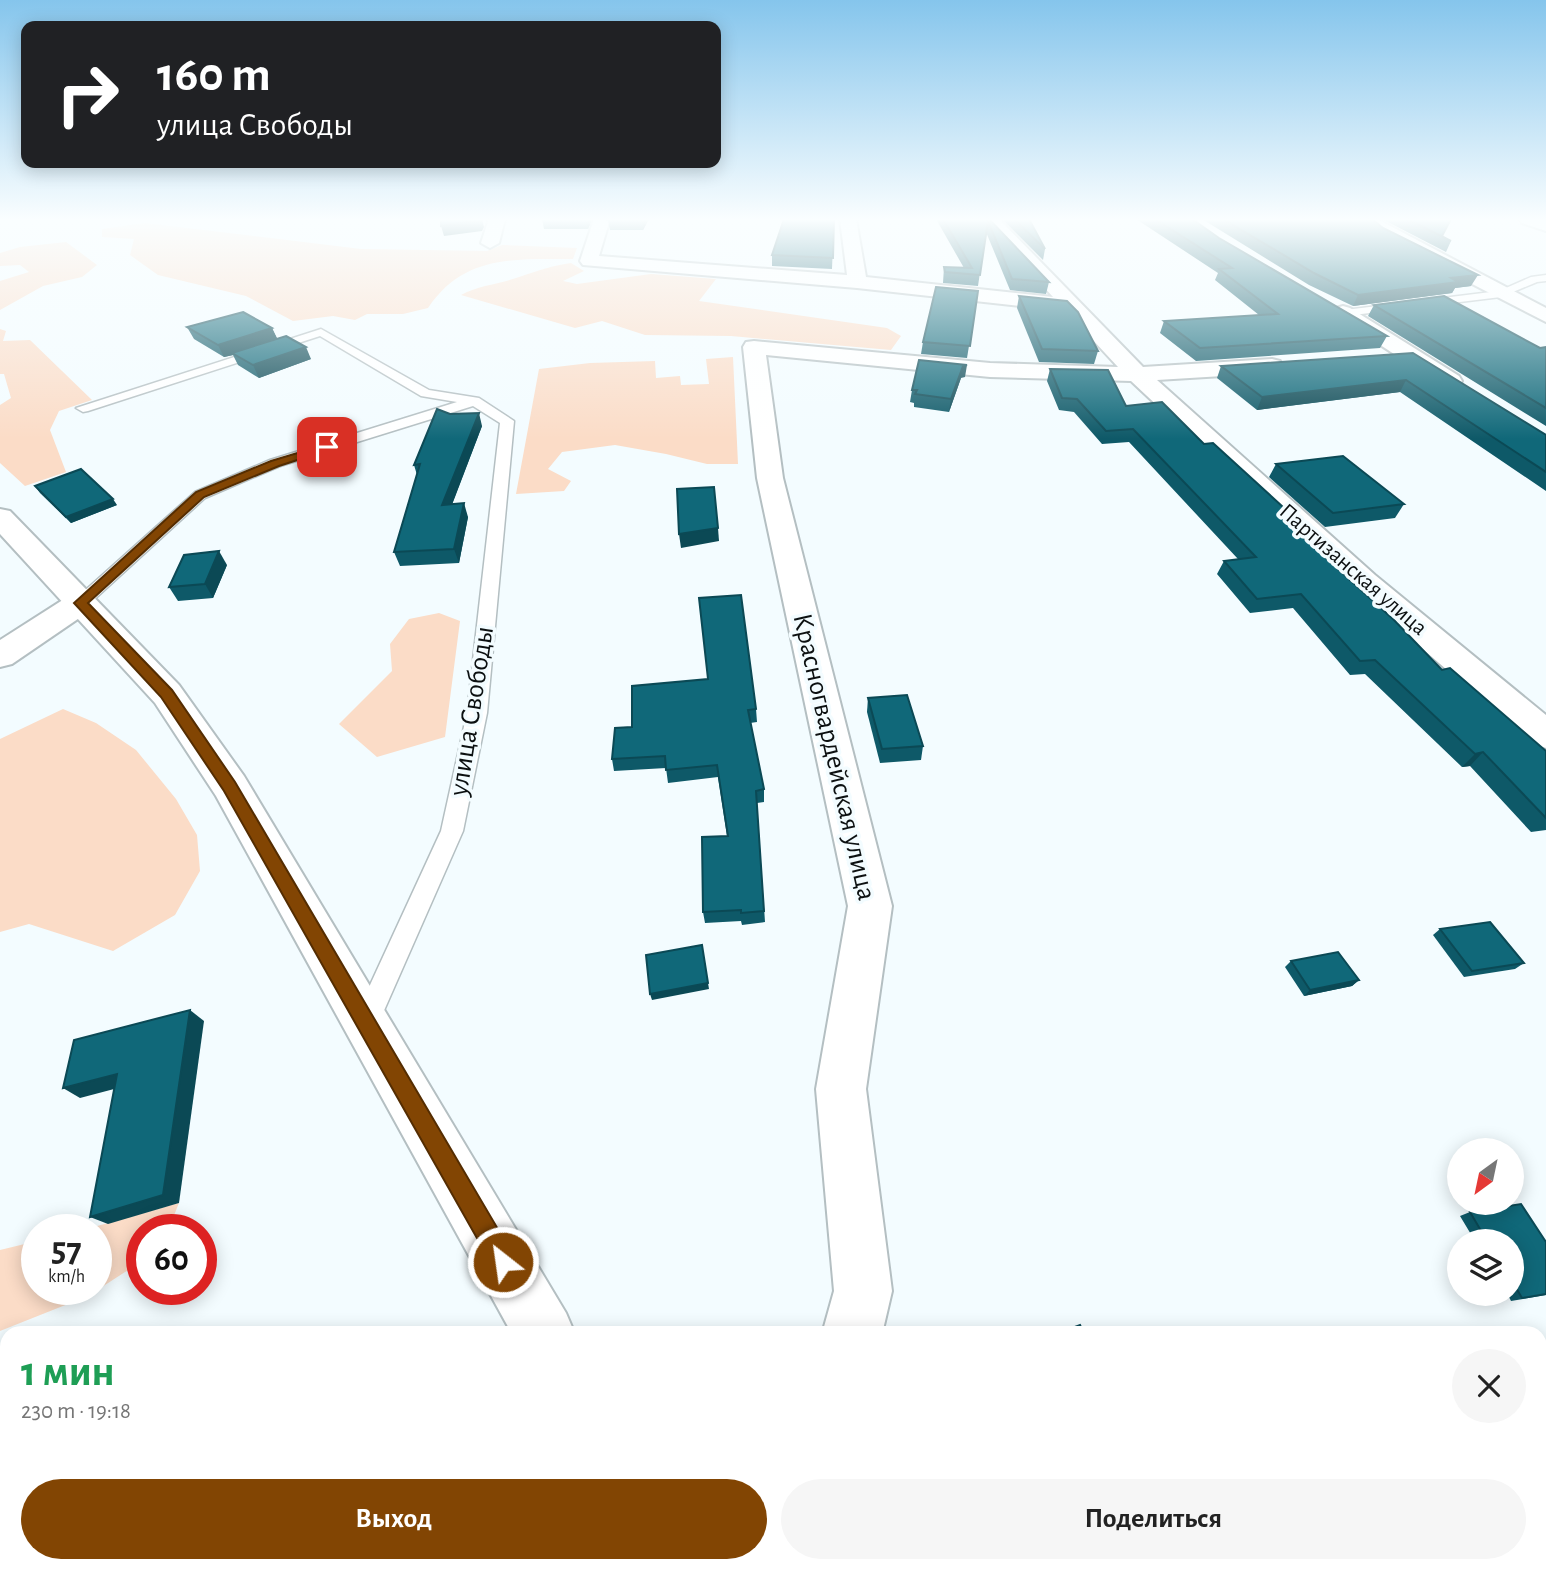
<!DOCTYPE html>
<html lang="ru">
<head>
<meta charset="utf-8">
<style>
	body { margin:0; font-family:"Alegreya Sans",sans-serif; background:#f6f6f6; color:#222; height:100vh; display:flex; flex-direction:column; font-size:26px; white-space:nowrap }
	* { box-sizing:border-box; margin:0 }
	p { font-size:23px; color:#767676 }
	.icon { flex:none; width:38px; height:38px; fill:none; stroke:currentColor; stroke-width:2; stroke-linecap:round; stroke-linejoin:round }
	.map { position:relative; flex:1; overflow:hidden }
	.side { position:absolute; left:0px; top:1326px; width:1547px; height:247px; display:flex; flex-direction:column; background:#fff; border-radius:21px 21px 0 0; box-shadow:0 4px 18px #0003 }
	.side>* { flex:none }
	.banner { position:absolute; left:21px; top:21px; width:700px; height:147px; border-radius:14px; box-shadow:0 4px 18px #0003; background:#202124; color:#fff; overflow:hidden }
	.needle { width:46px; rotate:213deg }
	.buttons { position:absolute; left:1447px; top:1138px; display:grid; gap:14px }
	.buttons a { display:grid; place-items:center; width:77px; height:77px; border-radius:50%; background:#fff; box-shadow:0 4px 18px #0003; font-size:35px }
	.speed { position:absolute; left:21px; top:1214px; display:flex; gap:14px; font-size:35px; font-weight:700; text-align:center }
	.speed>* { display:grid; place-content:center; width:91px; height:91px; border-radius:50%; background:#fff; box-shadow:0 4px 18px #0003; line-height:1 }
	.speed small { font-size:18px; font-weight:400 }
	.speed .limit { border:10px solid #d22; background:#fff; color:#111 }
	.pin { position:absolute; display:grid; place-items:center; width:60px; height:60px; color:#fff; margin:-30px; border-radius:14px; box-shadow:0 4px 10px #0006 }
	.me { position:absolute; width:77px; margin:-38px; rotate:330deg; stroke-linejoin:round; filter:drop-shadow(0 0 5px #0008) }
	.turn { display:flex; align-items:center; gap:24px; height:147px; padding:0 21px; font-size:32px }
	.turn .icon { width:91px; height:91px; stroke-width:2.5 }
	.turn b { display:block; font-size:49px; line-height:60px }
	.round { display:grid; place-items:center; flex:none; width:74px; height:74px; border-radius:37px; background:#f6f6f6 }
	.headline { display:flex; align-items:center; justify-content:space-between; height:119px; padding:0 21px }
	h1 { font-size:42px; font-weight:700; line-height:52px; color:#1e9e55 }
	.cta { display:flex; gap:14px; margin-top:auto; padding:14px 21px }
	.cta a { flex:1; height:80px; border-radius:42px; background:#824503; color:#fff; font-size:28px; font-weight:700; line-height:80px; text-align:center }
	.cta a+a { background:#f6f6f6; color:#222 }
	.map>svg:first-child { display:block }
</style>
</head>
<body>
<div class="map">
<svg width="1546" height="1573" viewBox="0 0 1546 1573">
	<rect width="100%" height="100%" fill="#f3fcff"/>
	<g fill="#fbdcc7">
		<path d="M 145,223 L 361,249 L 487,251 L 502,245 L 577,248 L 573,259 C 516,259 464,254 428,308 L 403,314 L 367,314 L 355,320 L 333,316 L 293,321 L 246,296 L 158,275 L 130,255 L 134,239 L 102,237 L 102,229 Z"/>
		<path d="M 66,242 L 97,265 L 82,277 L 43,286 L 0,310 L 0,281 L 29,272 L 20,265 L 0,266 L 0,253 L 20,247 Z"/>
		<path d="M 571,263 L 584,271 L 563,281 L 577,284 L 651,274 L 716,279 L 699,301 L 887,328 L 901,336 L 891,350 L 731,336 L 645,335 L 602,321 L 575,328 L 461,295 C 479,285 496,285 516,278 C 538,271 546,267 571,263 Z"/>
		<path d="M 0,329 L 6,331 L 3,341 L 30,340 L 92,400 L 59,411 L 50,430 L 66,472 L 25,486 L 0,463 L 0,405 L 11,398 L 4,374 L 0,374 Z"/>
		<path d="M 733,357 L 738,464 L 707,464 L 666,454 L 615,445 L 562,452 L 548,469 L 571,481 L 564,491 L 516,494 L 539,369 L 590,363 L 655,361 L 656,378 L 680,376 L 681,385 L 709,384 L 706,359 Z"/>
		<path d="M 439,613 L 460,621 L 445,737 L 377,757 L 339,724 L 392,671 L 390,644 L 409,619 Z"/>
		<path d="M 63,709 L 96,723 L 136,750 L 176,799 L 197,835 L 200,871 L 175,915 L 113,951 L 29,924 L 0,932 L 0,739 Z"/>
		<path d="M 179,1203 L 168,1230 L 142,1230 L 142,1261 L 88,1296 L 0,1331 L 0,1250 L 37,1241 L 37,1290 L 96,1290 L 96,1230 L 83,1230 Z"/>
		<path d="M 861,1566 L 949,1566 L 951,1573 L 861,1573 Z"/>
	</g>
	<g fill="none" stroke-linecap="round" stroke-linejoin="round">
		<g stroke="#b4bfc2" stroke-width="3">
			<g id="lane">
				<path d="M 1546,275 L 1546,281 L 1537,282 L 1501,297 L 1345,316 L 1339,313 L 1345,310 L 1499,291 L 1531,277 Z"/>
				<path d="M 321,329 L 429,390 L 479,398 L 514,421 L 487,713 L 463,831 L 375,1031 L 366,1034 L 357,1031 L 353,1022 L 441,831 L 467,713 L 500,423 L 473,406 L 280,466 L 205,498 L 86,607 L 80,608 L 71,603 L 195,492 L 270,460 L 457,402 L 421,396 L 320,336 L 88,411 L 83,412 L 76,408 Z"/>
			</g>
		</g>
		<g stroke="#b4bfc2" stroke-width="4">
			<g id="street">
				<path d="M 489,219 L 505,219 L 499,243 L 490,248 L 481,243 Z"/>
				<path d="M 594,219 L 610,219 L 599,256 L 847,275 L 840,219 L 856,219 L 866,277 L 1053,297 L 982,219 L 999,219 L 1143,367 L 1272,359 L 1280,361 L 1283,366 L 1280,371 L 1272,373 L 1157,380 L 1375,575 L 1546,715 L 1546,748 L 1533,744 L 1353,589 L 1131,381 L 990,377 L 766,355 L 783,478 L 892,906 L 866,1089 L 892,1291 L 882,1334 L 822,1334 L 834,1291 L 816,1089 L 848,906 L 757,478 L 743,347 L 746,342 L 754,341 L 990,363 L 1118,367 L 1066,311 L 857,288 L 583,265 L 580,261 Z"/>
				<path d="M 1358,219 L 1377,219 L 1546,308 L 1546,322 L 1379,236 Z"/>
				<path d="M 1520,219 L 1546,220 L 1546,231 L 1522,223 Z"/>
				<path d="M 1343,306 L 1350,308 L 1459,376 L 1462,381 L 1459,386 L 1443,386 L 1336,316 L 1333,312 L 1336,308 Z"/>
				<path d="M 80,593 L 91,596 L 96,603 L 91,610 L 12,664 L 0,667 L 0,640 L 69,596 Z"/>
				<path d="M 756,1566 L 824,1566 L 822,1573 L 754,1573 Z"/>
			</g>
		</g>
		<g stroke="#b4bfc2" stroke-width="4">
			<g id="primary">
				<path d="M 0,509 L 10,511 L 179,685 L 244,776 L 566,1313 L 575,1334 L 512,1334 L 216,796 L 155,703 L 0,534 Z"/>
				<path d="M 644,1566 L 714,1566 L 716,1573 L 647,1573 Z"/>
			</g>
		</g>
		<use href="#lane" fill="#fff" fill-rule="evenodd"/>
		<use href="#street" fill="#fff" fill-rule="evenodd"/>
		<use href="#primary" fill="#fff" fill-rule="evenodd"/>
	</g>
	<g fill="#0e5968">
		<path d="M 542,219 L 592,219 L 588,229 L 544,229 Z"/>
		<path d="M 649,219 L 643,230 L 610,230 L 608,220 Z"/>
		<path d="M 834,219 L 832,269 L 772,266 L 772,255 Z"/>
		<path d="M 936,219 L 989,219 L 1049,282 L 1046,294 L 1010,290 L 986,232 L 978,286 L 943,283 L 944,267 L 964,268 Z"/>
		<path d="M 1002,219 L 1029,219 L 1045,249 L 1043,260 Z"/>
		<path d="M 1136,219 L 1192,219 L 1219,238 L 1387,336 L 1380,348 L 1196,361 L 1160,333 L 1164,321 L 1259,315 L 1215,280 L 1218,273 Z"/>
		<path d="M 1202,219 L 1372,219 L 1383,228 L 1471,286 L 1455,288 L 1452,293 L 1353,306 L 1309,285 Z"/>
		<path d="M 1382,219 L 1451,219 L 1442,236 L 1451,241 L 1446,252 Z"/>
		<path d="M 978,291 L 967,358 L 921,354 L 923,342 Z"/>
		<path d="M 1019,296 L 1098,351 L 1094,364 L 1039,362 L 1017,308 Z"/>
		<path d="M 1374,305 L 1540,348 L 1546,347 L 1546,426 L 1368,316 Z"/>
		<path d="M 187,327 L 272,328 L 277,339 L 311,359 L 259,378 L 238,365 L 233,355 L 224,357 L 194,339 Z"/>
		<path d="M 1413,353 L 1546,435 L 1546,491 L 1400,392 L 1257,410 L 1217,378 L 1221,366 Z"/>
		<path d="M 1050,369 L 1204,444 L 1295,518 L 1290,526 L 1442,670 L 1546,751 L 1546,830 L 1531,832 L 1470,766 L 1462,767 L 1365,674 L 1350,675 L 1293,608 L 1250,613 L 1217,574 L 1224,561 L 1238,559 L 1129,442 L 1102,444 L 1074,412 L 1059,410 L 1047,381 Z"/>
		<path d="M 965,377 L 961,378 L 949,412 L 914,407 L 914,403 L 910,402 L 912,390 Z"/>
		<path d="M 450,414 L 482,426 L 452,504 L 468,517 L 459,563 L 400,566 L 394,552 L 417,475 L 414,465 Z"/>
		<path d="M 1276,464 L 1404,504 L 1395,518 L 1325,527 L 1269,477 Z"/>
		<path d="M 35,486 L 117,505 L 71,523 L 40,493 Z"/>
		<path d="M 227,565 L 213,598 L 178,601 L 169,587 Z"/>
		<path d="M 868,698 L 923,746 L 921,760 L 880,763 L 867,712 Z"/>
		<path d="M 756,709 L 757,722 L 750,723 L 764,789 L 764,802 L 757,803 L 765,922 L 742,925 L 741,921 L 705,923 L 703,912 L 727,836 L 718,777 L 668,783 L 666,768 L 614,771 L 612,759 L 632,727 Z"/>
		<path d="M 1440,929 L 1524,963 L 1515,969 L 1464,977 L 1433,935 Z"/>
		<path d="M 1291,961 L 1359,980 L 1352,986 L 1304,996 L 1285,967 Z"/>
		<path d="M 1470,1212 L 1546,1242 L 1546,1295 L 1511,1301 L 1507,1293 L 1512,1293 L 1512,1241 L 1475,1241 L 1460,1216 Z"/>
	</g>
	<g fill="#0b4955">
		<path d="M 482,219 L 484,227 L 482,231 L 444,236 L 441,226 Z"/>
		<path d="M 587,219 L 592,219 L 588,229 L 586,220 Z"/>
		<path d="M 643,219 L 649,219 L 643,230 L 642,220 Z"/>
		<path d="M 1478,275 L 1471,286 L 1455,288 L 1452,293 L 1353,306 L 1358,295 L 1451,278 Z"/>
		<path d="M 272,328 L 278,340 L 232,353 L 233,355 L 224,357 L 218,345 Z"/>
		<path d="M 306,347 L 311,359 L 259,378 L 253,365 Z"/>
		<path d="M 967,365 L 965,377 L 961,378 L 949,412 L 951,399 L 963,366 Z"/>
		<path d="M 1406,380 L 1400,392 L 1257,410 L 1262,397 Z"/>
		<path d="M 479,413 L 482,426 L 447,518 L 442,505 Z"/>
		<path d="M 113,499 L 117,505 L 71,523 L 66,517 Z"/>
		<path d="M 464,503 L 468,517 L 459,563 L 454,549 Z"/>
		<path d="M 718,528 L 719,541 L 681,548 L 679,534 Z"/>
		<path d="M 219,551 L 227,565 L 213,598 L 205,584 Z"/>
		<path d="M 1483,752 L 1470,766 L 1462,767 L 1475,754 Z"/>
		<path d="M 1359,980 L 1352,986 L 1304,996 L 1310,990 Z"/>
		<path d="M 708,983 L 709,989 L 652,1000 L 650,994 Z"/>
		<path d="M 190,1010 L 204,1021 L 179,1203 L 108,1224 L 90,1217 Z"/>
		<path d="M 117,1074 L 133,1084 L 80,1098 L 63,1088 Z"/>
		<rect x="474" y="1566" width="15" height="7"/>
	</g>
	<g fill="#106879" stroke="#0b4955" stroke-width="2">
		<path d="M 441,219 L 480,219 L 480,220 L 441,226 Z"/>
		<path d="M 542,219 L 587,219 L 586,220 Z"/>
		<path d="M 609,219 L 643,219 L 642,220 L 608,220 Z"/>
		<path d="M 784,219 L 834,219 L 833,258 L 772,255 Z"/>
		<path d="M 943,219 L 989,219 L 1049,282 L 1012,279 L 988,221 L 980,275 L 945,272 L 944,267 L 972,268 Z"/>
		<path d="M 1014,219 L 1029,219 L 1045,249 Z"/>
		<path d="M 1155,219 L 1192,219 L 1219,238 L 1387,336 L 1200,348 L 1164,321 L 1278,314 L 1219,269 L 1232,268 Z"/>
		<path d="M 1223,219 L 1372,219 L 1383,228 L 1478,275 L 1451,278 L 1458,282 L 1358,295 L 1314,273 Z"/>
		<path d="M 1407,219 L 1451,219 L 1442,236 L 1451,241 Z"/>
		<path d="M 936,287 L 978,291 L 970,346 L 923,342 Z"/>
		<path d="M 1019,296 L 1067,301 L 1078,312 L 1098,351 L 1042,349 Z"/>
		<path d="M 1444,296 L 1540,348 L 1546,347 L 1546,408 L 1374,305 Z"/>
		<path d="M 243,312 L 272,328 L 218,345 L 187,327 Z"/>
		<path d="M 286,336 L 306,347 L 253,365 L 232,353 Z"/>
		<path d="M 1413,353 L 1546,435 L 1546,472 L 1406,380 L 1262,397 L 1221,366 Z"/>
		<path d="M 919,360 L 967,365 L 963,366 L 951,399 L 915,394 L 917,390 L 912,390 Z"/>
		<path d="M 1050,369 L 1108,370 L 1126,406 L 1162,402 L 1204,444 L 1213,443 L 1295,518 L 1283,519 L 1394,620 L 1442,670 L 1450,668 L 1546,751 L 1546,818 L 1483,752 L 1475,754 L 1375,660 L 1360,661 L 1301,594 L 1257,599 L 1224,561 L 1256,557 L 1133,429 L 1106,431 L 1077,399 L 1062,398 Z"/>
		<path d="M 437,409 L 450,414 L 479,413 L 442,505 L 464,503 L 454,549 L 394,552 L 420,464 L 414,465 Z"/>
		<path d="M 1343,456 L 1404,504 L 1333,513 L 1276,464 Z"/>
		<path d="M 81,469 L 113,499 L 66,517 L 35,486 Z"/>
		<path d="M 714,487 L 718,528 L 679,534 L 677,489 Z"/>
		<path d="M 219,551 L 205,584 L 169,587 L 184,555 Z"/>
		<path d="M 741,595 L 756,709 L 748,710 L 764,789 L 756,791 L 764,911 L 741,913 L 741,910 L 703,912 L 702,837 L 728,836 L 717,765 L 666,770 L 665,756 L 612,759 L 615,728 L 632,727 L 632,686 L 708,679 L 699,598 Z"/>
		<path d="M 907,695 L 923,746 L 882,749 L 868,698 Z"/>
		<path d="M 1490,922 L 1524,963 L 1472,971 L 1440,929 Z"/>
		<path d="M 702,945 L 708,983 L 650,994 L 646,955 Z"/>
		<path d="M 1338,952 L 1359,980 L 1310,990 L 1291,961 Z"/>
		<path d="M 190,1010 L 163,1195 L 90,1217 L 117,1074 L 63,1088 L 74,1040 Z"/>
		<path d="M 1521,1204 L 1546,1242 L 1546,1294 L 1522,1298 L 1512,1281 L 1512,1241 L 1487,1241 L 1470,1212 Z"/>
		<path d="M 1080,1325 L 1084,1334 L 1056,1334 Z"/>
		<rect x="333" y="1566" width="141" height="7"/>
	</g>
	<linearGradient id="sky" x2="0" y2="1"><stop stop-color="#85c5ec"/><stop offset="0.5" stop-color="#fafeff"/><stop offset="1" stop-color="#fafeff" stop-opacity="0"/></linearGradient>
	<rect width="1546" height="439" fill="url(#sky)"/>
	<path fill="#824503" stroke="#542d02" stroke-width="2" d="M 327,444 L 333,447 L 331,449 L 279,466 L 204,497 L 88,603 L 172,690 L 235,782 L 512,1253 L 515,1262 L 512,1270 L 503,1273 L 495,1270 L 224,791 L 161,697 L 74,603 L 196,492 L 271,461 Z"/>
	<g text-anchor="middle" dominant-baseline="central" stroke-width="7" stroke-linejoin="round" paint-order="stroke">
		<g font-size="23" fill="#0c1011" stroke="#f3fcff">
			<text transform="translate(1353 570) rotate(41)">Партизанская улица</text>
		</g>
		<g font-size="28" fill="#0c1011" stroke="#f3fcff">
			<text transform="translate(472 711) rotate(-81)">улица Свободы</text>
			<text transform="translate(834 757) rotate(77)">Красногвардейская улица</text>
		</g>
	</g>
</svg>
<div class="buttons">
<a><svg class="needle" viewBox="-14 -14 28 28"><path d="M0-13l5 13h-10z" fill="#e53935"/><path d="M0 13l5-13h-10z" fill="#767676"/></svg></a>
<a><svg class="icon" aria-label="layers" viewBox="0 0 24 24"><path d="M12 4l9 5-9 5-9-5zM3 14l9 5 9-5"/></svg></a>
</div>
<div class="speed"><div>57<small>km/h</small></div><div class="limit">60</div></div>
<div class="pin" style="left:327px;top:447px;background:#d93025"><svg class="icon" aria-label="arrive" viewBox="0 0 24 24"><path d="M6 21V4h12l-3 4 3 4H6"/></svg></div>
<svg class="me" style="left:503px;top:1262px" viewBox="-20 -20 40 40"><circle r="17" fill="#824503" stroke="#fff" stroke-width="3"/><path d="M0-11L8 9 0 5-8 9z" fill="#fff"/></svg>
<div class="banner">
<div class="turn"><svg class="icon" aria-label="right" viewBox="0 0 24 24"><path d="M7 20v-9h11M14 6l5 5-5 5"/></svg><div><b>160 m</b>улица Свободы</div></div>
</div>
<section class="side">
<div class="headline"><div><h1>1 мин</h1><p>230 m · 19:18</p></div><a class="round"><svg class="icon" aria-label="close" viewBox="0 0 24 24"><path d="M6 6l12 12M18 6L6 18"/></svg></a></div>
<div class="cta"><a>Выход</a><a>Поделиться</a></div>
</section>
</div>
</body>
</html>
